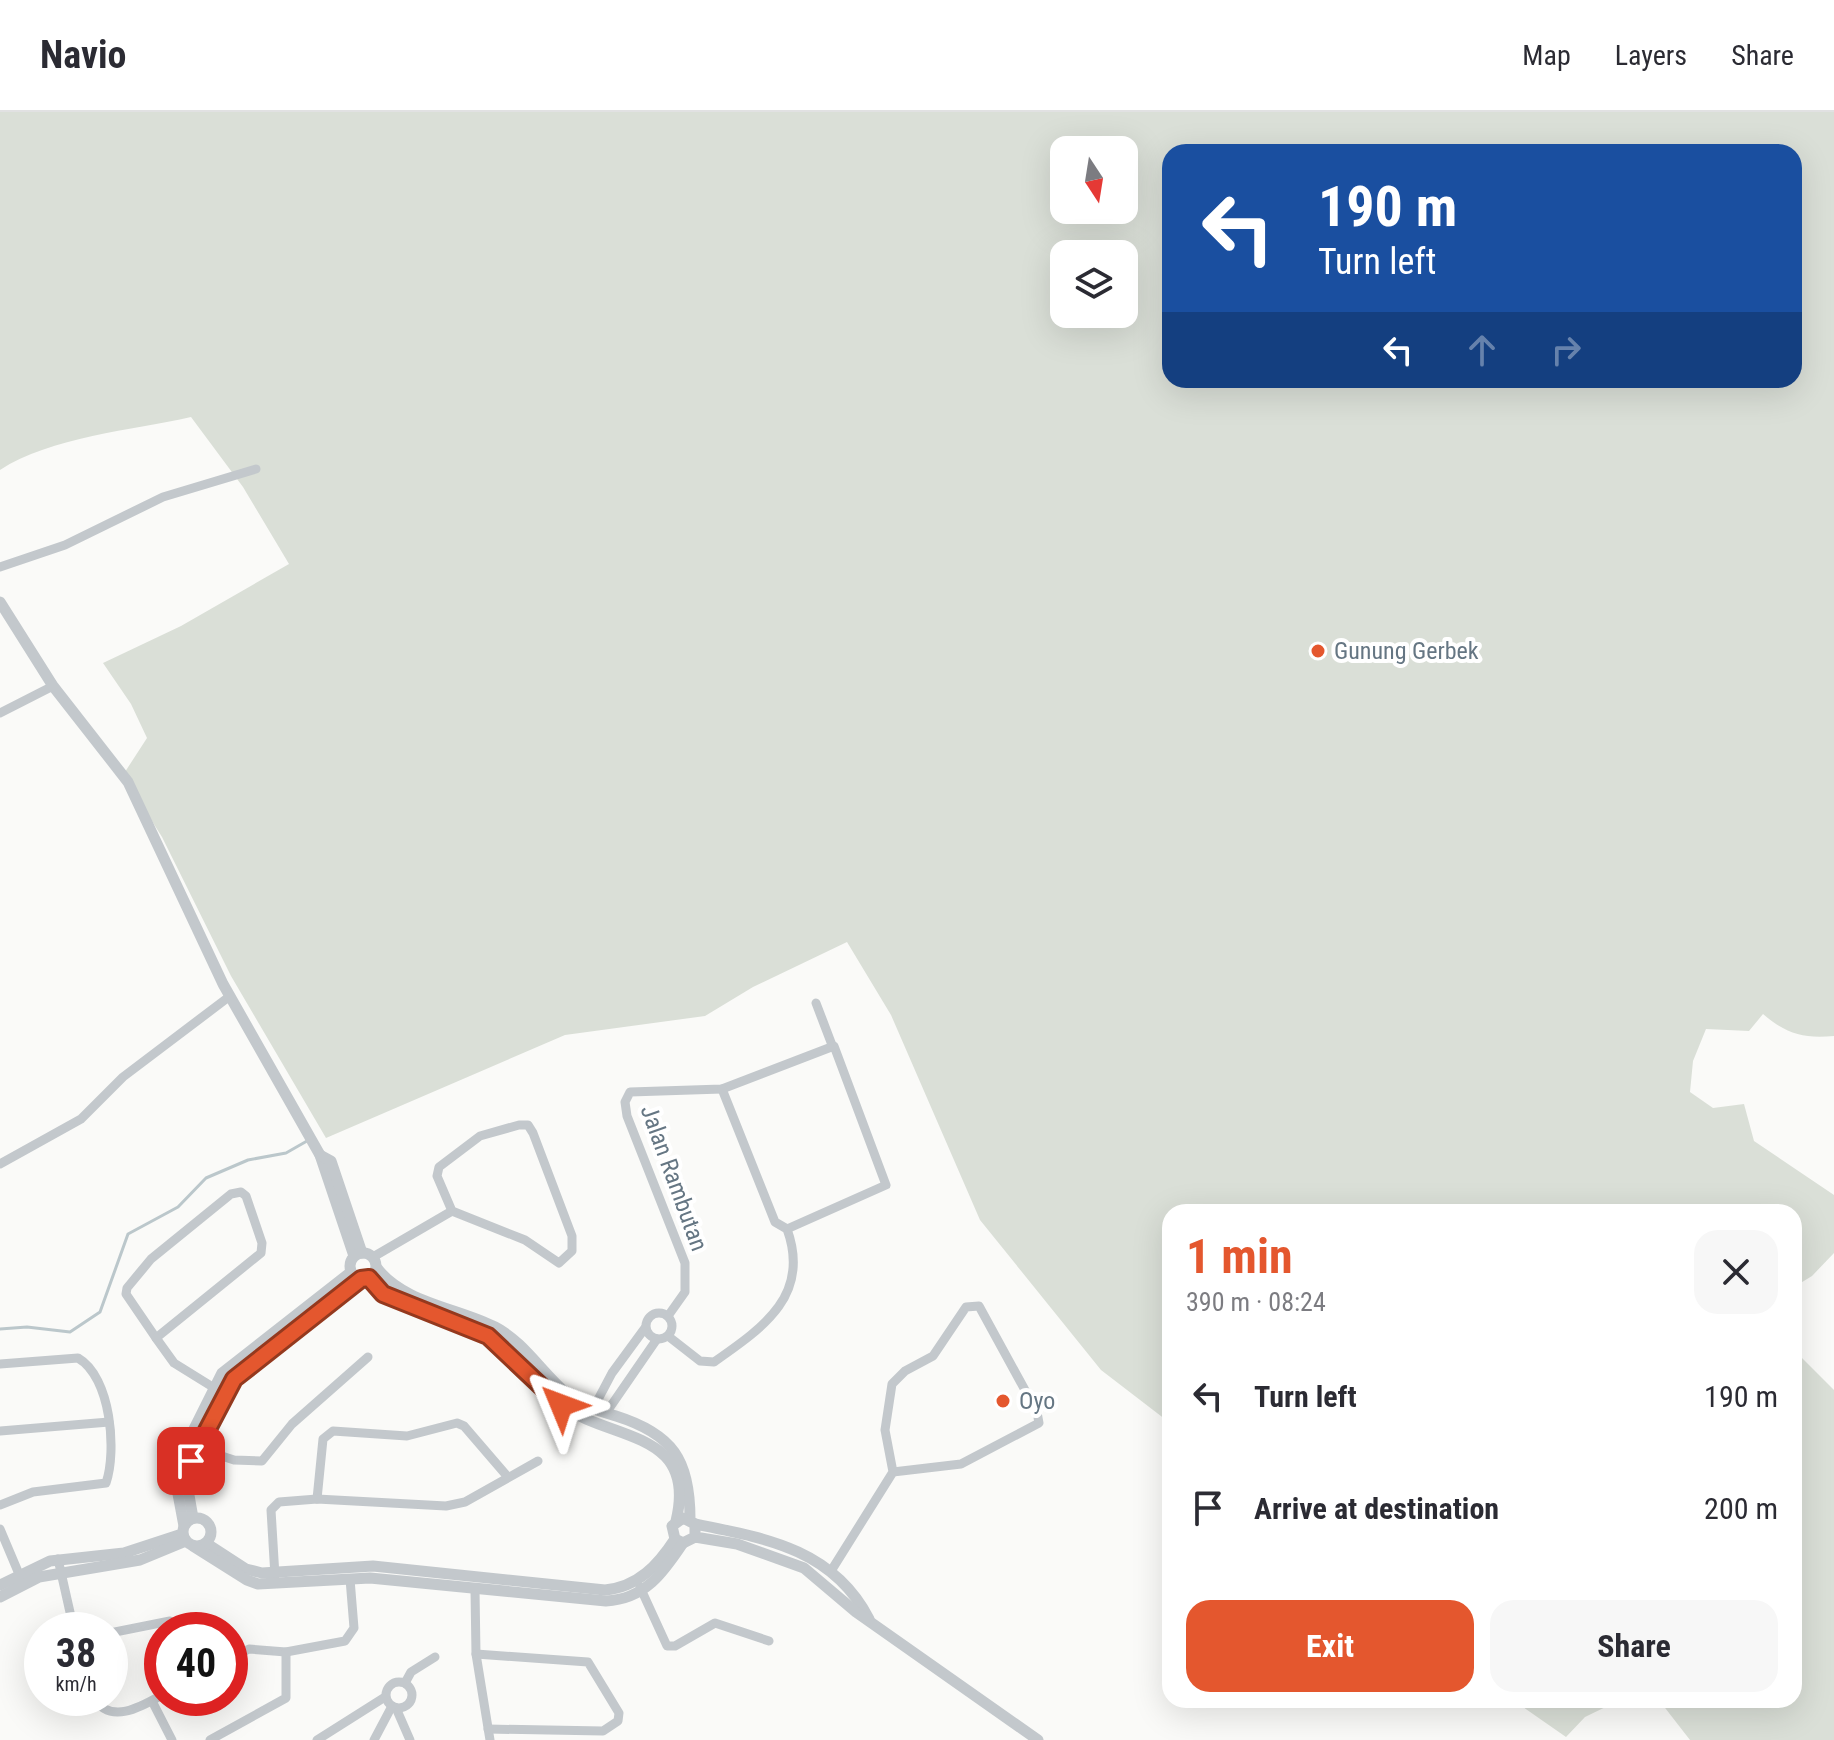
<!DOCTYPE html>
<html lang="en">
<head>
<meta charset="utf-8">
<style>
	body { margin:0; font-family:"Roboto Condensed",sans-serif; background:#f7f7f7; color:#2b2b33; height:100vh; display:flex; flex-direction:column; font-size:30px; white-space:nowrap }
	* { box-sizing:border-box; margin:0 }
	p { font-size:26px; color:#7c7c81 }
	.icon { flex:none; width:44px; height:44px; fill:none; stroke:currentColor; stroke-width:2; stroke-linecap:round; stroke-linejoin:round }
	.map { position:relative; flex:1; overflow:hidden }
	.side { position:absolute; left:1162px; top:1092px; width:640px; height:504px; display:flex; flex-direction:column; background:#fff; border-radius:24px; box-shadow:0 8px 32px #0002 }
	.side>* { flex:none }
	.guide { position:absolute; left:1162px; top:32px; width:640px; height:244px; border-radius:24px; box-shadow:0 8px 32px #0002; background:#1a4fa0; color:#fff; overflow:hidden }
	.needle { width:52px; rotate:168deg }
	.controls { position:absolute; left:1050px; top:24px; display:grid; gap:16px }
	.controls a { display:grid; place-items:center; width:88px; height:88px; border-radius:16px; background:#fff; box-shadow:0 8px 32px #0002; font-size:40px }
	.speed { position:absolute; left:24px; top:1500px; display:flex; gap:16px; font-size:40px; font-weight:700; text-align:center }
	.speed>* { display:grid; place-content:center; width:104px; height:104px; border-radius:50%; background:#fff; box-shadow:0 8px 32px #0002; line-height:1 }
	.speed small { font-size:20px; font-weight:400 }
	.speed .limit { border:12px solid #d22; background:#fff; color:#111 }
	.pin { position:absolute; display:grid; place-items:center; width:68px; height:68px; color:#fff; margin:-34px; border-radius:16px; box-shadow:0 4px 12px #0006 }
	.me { position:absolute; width:88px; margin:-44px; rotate:314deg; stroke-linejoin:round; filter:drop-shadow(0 0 6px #0008) }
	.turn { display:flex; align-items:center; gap:28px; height:168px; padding:0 24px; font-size:36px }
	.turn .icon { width:104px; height:104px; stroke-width:2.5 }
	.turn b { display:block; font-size:56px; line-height:68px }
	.lanes { display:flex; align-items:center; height:76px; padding:0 24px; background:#0003; justify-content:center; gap:40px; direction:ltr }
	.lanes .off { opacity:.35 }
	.round { display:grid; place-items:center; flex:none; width:84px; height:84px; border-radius:24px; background:#f7f7f7 }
	.summary { display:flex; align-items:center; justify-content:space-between; height:136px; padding:0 24px }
	h1 { font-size:48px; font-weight:700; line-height:60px; color:#e4572e }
	.action { display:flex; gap:16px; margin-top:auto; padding:16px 24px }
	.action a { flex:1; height:92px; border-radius:24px; background:#e4572e; color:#fff; font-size:32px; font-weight:700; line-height:92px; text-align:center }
	.action a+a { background:#f7f7f7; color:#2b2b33 }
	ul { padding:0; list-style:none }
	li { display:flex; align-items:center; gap:24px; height:112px; padding:0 24px }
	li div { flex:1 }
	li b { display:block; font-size:30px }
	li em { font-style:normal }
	header { display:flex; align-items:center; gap:48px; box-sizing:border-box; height:112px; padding:0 40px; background:#fff; border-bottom:2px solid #e1e1e2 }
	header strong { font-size:38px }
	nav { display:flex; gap:44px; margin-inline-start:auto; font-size:28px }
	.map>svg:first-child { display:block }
</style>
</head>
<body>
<header>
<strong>Navio</strong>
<nav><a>Map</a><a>Layers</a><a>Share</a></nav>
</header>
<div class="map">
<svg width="1834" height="1628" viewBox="0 0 1834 1628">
	<rect width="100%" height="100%" fill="#fafaf8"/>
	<g fill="#dadfd7" fill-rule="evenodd">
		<path d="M 0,0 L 1834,0 L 1834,924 C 1804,927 1786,922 1763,902 L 1749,919 L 1706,917 L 1693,949 L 1690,980 L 1713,996 L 1744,992 L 1754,1029 L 1834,1083 L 1834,1141 L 1812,1164 L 1794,1175 L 1794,1100 L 1170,1100 L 1170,1311 L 1101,1258 L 980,1108 L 891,903 L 847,830 L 753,875 L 705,904 L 565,923 L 326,1026 L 231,864 L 162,725 L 123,663 L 147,626 L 131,592 L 103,551 L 181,514 L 289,452 L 243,375 L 191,305 C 133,318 50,325 0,358 ZM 1064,38 L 1124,38 L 1124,98 L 1064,98 ZM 1170,40 L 1794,40 L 1794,268 L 1170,268 ZM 1064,142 L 1124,142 L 1124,202 L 1064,202 Z"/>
		<path d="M 1794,1238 L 1834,1278 L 1834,1628 L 1690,1628 L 1662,1592 L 1632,1588 L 1794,1588 Z"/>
		<path d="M 1513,1588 L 1620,1588 L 1585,1605 L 1566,1625 Z"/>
	</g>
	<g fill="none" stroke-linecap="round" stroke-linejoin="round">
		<path stroke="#bbc7cb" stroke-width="3" d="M 0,1217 L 27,1215 L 70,1220 L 100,1200 L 128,1122 L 178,1095 L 206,1066 L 248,1048 L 286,1041 L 307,1029"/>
		<g stroke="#c3c8cc" stroke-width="9">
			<path d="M 0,455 L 65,433 L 163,385 L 256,357"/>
			<path d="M 0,601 L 53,574"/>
			<path d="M 816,891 L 832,933"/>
			<path d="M 519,1013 L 528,1013 L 533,1021 L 572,1124 L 572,1139 L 559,1151 L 525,1128 L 452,1099 L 437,1064 L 439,1055 L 480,1024 Z"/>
			<path d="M 0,1052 L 81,1007 L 123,965 L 230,884"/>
			<path d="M 241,1080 L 246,1084 L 262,1131 L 261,1141 L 156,1226 L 126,1182 L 127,1176 L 151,1147 L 231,1082 Z"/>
			<path d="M 373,1145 L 452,1099"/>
			<circle cx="659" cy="1214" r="13"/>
			<path d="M 668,1204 L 685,1180 L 685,1151 L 627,1004 L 625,990 L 630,980 L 722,977 L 834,934 L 886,1073 L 787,1117"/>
			<path d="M 668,1224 L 700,1249 L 714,1250 C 764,1215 811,1183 787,1117 L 775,1110 L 722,977"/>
			<path d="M 156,1226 L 174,1251 L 224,1282"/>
			<path d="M 0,1252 L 78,1246 C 111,1265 117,1339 106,1371 L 33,1380 L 0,1393"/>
			<path d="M 593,1297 L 612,1261 L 645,1216"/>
			<path d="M 606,1301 L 657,1227"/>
			<path d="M 0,1319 L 109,1310"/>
			<path d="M 185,1332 L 234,1348 L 262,1349 L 292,1312 L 368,1245"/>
			<path d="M 317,1387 L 323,1327 L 333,1319 L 407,1324 L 457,1311 L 464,1314 L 507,1364"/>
			<path d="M 0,1417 L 19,1462"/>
			<path d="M 58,1447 L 74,1518"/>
			<path d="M 831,1459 L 893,1360 L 885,1318 L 892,1272 L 905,1259 L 933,1244 L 966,1195 L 979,1194 L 1037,1300 L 1039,1311 L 961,1352 L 893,1360"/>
			<path d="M 275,1464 L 271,1398 L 279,1390 L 317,1387 L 446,1394 L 465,1390 L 538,1349"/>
			<path d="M 640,1475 L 667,1534 L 675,1534 L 715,1511 L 769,1529"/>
			<path d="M 475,1478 L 476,1542 L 490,1628"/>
			<path d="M 110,1521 L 170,1509"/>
			<path d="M 476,1542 L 588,1550 L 619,1601 L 618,1609 L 603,1619 L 488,1617"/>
			<path d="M 230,1546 L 249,1537 L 286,1540 L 345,1529 L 354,1516 L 350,1467"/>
			<circle cx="399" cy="1583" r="13"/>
			<path d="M 405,1571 L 411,1560 L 435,1545"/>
			<path d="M 94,1586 C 110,1613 141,1595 162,1583"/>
			<path d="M 152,1589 L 172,1628"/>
			<path d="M 396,1596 L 410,1628"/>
			<path d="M 210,1628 L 286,1586 L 286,1540"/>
			<path d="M 317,1628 L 385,1585"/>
			<path d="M 374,1628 L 392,1594"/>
		</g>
		<g stroke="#c3c8cc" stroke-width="11">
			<path d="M 0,490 L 53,574 L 128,670 L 223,872 L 320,1043 L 354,1144"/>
			<path d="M 320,1043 L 331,1049 L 362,1141"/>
			<circle cx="363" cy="1154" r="13"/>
			<path d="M 377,1156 C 403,1191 458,1196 495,1215 C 523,1229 543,1262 567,1282 C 581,1294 599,1299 616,1304 C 673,1322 690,1348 690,1407"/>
			<path d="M 369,1166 C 396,1200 450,1205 488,1224 C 518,1240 536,1275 563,1294 C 611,1329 698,1318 676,1409"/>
			<circle cx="197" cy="1420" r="14"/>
			<path d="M 193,1406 L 187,1372 L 188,1357 L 234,1267 L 361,1167"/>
			<path d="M 695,1412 C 765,1426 833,1437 869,1507"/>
			<path d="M 184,1414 L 175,1366 L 177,1351 L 222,1261 L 351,1160"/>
			<path d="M 695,1425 L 695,1412 L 683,1406 L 672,1414 L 675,1427 L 683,1431 L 695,1425 L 737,1432 L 804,1456 L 856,1500 L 1038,1628"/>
			<path d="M 206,1431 L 246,1457 L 262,1461 L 373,1454 L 605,1478 C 638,1475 658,1453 675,1427"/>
			<path d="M 193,1434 L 247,1468 L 258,1472 L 370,1466 L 606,1489 C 645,1487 663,1461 683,1431"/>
			<path d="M 0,1473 L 50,1449 L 124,1441 L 182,1422"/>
			<path d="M 0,1485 L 39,1465 L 140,1448 L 186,1429"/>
		</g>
	</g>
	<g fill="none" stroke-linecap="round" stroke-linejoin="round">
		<g stroke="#94391e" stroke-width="20">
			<path id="route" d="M 191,1349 L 234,1267 L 361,1167 L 369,1166 L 383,1182 L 488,1224 L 561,1293"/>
		</g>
		<use href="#route" stroke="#e4572e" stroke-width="14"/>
	</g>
	<g fill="#e4572e" stroke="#fff" stroke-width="3">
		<circle cx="1318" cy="539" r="8"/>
		<circle cx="1003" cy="1289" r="8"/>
	</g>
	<g text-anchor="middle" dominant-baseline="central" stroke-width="8" stroke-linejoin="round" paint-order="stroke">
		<g font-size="24" fill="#657683" stroke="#fff" text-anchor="start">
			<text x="1334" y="539">Gunung Gerbek</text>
			<text x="1019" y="1289">Oyo</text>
		</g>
		<g font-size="24" fill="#657683" stroke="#fff">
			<text transform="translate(674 1066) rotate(70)">Jalan Rambutan</text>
		</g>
	</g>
</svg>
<div class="controls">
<a><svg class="needle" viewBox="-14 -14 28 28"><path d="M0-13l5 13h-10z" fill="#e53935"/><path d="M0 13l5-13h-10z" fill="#7c7c81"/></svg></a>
<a><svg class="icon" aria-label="layers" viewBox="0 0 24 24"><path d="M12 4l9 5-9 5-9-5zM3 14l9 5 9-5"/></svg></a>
</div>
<div class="speed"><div>38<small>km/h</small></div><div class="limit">40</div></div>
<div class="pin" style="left:191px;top:1349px;background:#d93025"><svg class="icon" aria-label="arrive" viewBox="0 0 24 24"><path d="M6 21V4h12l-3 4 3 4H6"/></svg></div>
<svg class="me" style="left:561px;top:1293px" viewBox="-20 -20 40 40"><path d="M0-17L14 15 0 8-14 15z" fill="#e4572e" stroke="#fff" stroke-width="4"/></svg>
<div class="guide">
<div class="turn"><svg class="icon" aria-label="left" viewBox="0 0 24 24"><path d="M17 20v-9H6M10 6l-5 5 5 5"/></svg><div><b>190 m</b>Turn left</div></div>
<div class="lanes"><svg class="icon" aria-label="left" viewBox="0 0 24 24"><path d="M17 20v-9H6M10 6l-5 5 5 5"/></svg><svg class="icon off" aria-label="ahead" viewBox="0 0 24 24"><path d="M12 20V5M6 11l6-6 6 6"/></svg><svg class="icon off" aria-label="right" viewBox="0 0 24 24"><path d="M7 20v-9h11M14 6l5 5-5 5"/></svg></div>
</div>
<section class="side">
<div class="summary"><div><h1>1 min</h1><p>390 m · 08:24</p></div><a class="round"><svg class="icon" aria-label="close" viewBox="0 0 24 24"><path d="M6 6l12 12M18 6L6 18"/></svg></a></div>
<ul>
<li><svg class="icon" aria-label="left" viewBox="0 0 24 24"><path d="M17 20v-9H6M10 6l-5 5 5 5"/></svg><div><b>Turn left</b></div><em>190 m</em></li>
<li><svg class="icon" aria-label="arrive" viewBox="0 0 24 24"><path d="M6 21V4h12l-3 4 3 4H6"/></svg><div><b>Arrive at destination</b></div><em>200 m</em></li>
</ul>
<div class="action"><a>Exit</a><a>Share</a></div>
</section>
</div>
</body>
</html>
